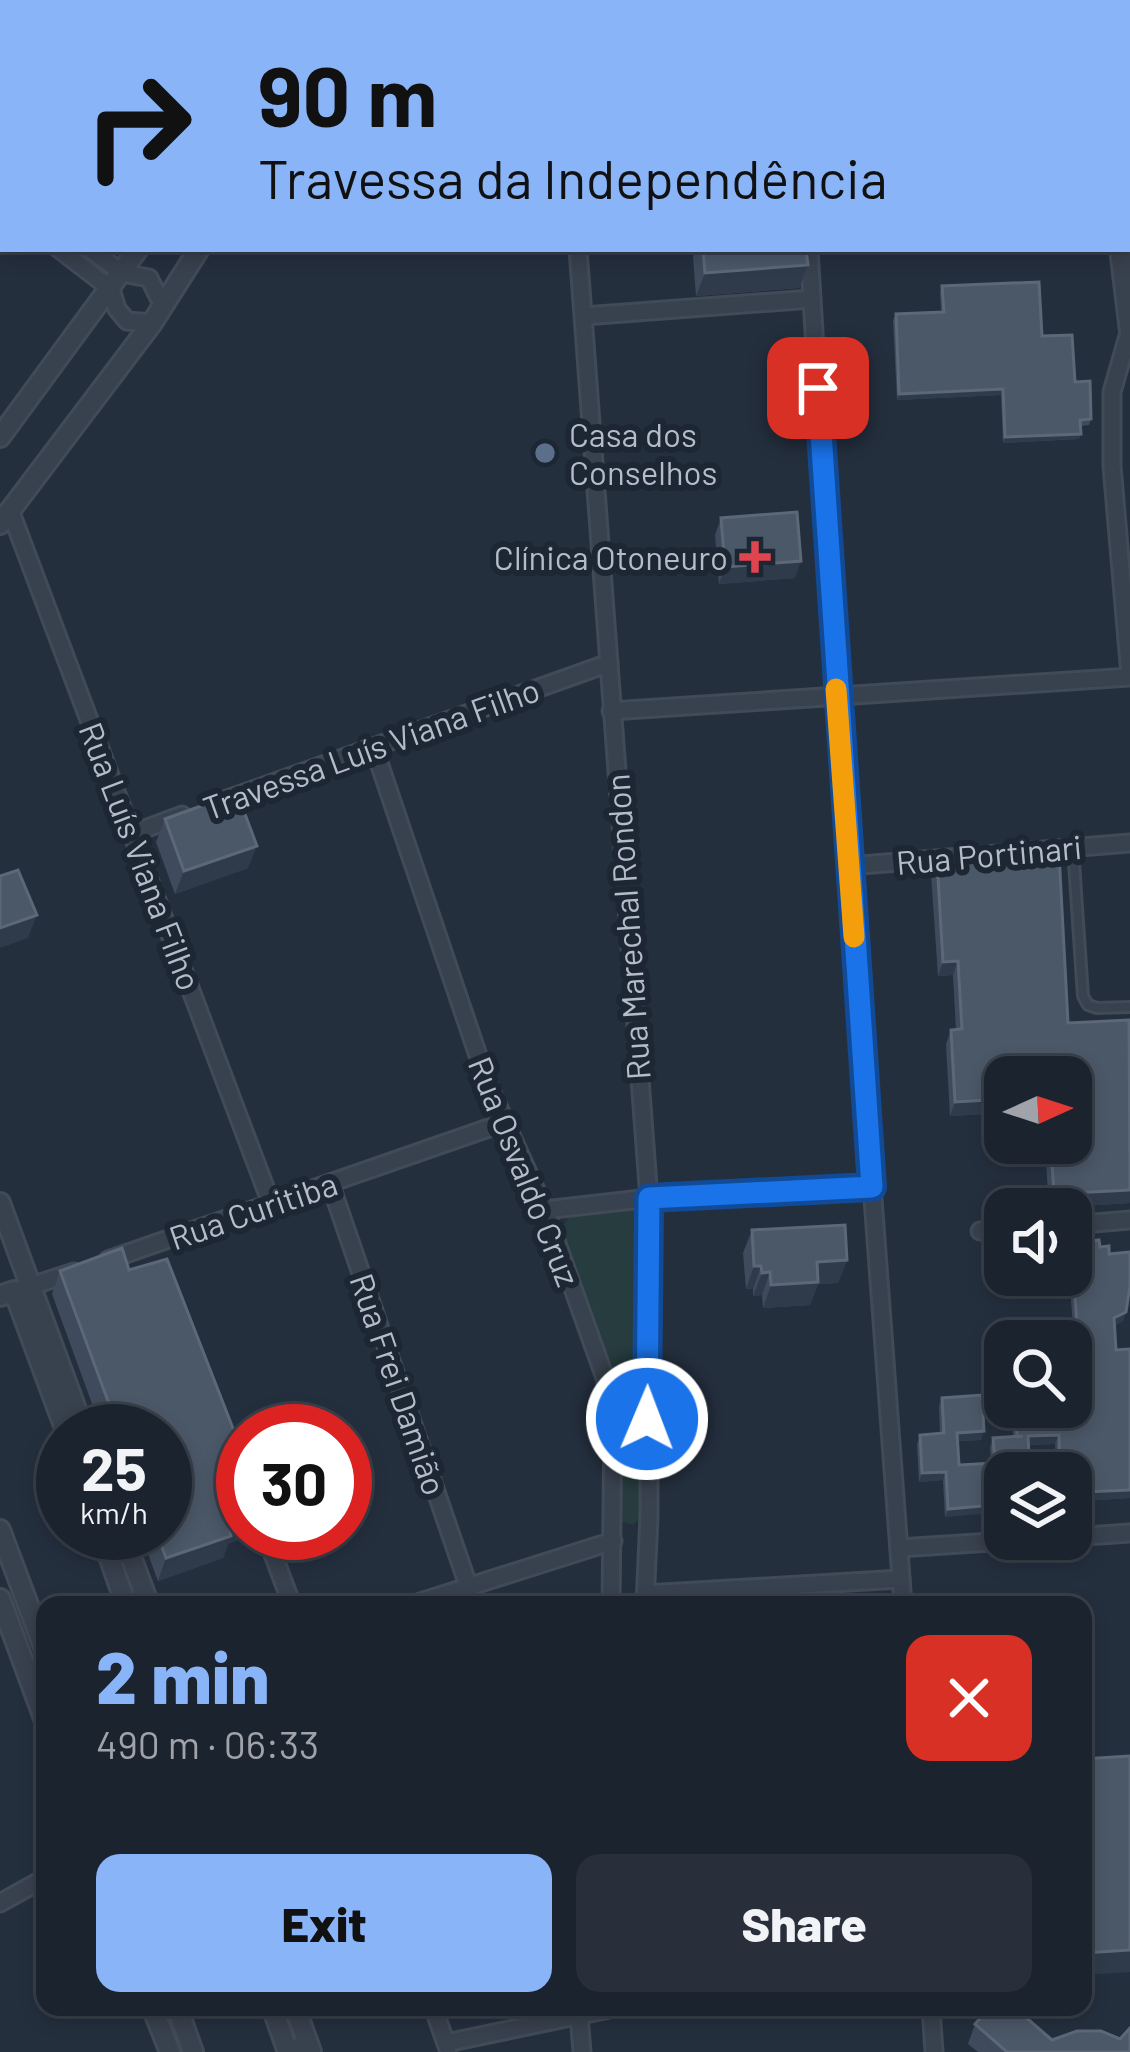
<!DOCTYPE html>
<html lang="en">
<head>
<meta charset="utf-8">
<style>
	body { margin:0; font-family:Barlow,sans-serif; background:#282f3a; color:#f1f3f6; height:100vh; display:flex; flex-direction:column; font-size:45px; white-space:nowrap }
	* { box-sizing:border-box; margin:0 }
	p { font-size:39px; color:#a0a4aa }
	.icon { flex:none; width:66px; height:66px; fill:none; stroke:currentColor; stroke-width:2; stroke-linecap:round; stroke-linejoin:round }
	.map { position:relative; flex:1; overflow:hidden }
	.panel { position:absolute; left:36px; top:1596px; width:1056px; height:420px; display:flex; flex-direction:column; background:#1b232e; border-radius:24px; box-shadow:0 6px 18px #0003,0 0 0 3px #39404a }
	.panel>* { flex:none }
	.hud { position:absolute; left:0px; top:0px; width:1131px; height:252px; box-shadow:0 6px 18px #0003,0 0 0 3px #39404a; background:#8ab4f8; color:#111; overflow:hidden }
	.needle { width:78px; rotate:87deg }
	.fabs { position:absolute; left:984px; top:1056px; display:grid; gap:24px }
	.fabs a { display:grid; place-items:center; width:108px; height:108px; border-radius:24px; background:#1b232e; box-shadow:0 6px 18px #0003,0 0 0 3px #39404a; font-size:60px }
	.speed { position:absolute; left:36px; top:1404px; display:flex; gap:24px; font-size:60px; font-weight:700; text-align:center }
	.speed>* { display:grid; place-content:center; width:156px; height:156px; border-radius:50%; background:#1b232e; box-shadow:0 6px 18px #0003,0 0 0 3px #39404a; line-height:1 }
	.speed small { font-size:30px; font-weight:400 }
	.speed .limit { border:18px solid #d22; background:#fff; color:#111 }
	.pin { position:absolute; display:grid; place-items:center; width:102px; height:102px; color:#fff; margin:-51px; border-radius:24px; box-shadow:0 6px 18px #0006 }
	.me { position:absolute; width:132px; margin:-66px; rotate:1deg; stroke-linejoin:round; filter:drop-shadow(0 0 9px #0008) }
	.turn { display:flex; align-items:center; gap:42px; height:252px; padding:0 60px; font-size:54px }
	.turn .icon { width:156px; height:156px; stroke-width:2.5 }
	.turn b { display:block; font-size:84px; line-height:102px }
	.round { display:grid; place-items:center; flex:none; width:126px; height:126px; border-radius:24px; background:#282f3a }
	.head { display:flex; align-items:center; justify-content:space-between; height:204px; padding:0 60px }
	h1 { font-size:72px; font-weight:800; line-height:90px; color:#8ab4f8 }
	.primary-button { display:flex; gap:24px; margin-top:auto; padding:24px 60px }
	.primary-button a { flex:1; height:138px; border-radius:24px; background:#8ab4f8; color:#111; font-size:48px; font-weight:800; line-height:138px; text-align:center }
	.primary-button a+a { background:#282f3a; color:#f1f3f6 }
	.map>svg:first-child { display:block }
</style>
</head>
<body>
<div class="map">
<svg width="1130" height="2052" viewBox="0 0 1130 2052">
	<rect width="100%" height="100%" fill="#242f3e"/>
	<g fill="#263c3f">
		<path d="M 634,1208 L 643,1211 L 645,1220 L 639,1371 L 626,1384 L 610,1379 L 561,1229 L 571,1214 Z"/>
		<path d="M 623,1419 L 642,1422 L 642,1516 L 633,1525 L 618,1520 L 619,1422 Z"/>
	</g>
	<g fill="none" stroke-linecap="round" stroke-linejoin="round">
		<g stroke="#414a57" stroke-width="14">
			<path id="service" d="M 1073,848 L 1083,996 L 1088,1005 L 1097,1008 L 1130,1007"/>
		</g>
		<g stroke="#414a57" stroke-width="21">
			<g id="minor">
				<path d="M 560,0 L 560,3"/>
				<path d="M 791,0 L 791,3"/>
				<path d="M 0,180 L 3,183"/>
				<path d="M 0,205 L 3,207"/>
				<path d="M 59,249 L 111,289 L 117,309 L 127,321 L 152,323"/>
				<path d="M 90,249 L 122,273 L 149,278 L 163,306"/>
				<path d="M 578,249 L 649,1199 L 649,1516 L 645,1605"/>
				<path d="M 809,249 L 836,697 L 903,1605"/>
				<path d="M 584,316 L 812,299"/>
				<path d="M 1130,329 L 1112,392 L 1112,466 L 1130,675"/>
				<path d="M 10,510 L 271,1203"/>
				<path d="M 611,711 L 1130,677"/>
				<path d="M 374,748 L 487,1082 L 545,1210 L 605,1378 L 613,1420 L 611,1605"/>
				<path d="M 222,801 L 609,663"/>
				<path d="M 134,833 L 182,815"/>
				<path d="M 849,866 L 1130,843"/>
				<path d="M 330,1183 L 468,1585"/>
				<path d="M 545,1210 L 641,1199 L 873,1187"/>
				<path d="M 1071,1225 L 1130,1220"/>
				<path d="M 980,1231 L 1005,1229"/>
				<path d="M 108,1260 L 506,1122"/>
				<path d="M 22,1289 L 74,1272"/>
				<path d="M 605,1378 L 625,1391 L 638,1388 L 647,1372"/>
				<path d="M 613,1420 L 631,1412 L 647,1419"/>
				<path d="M 265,1533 L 292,1605"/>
				<path d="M 1071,1537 L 1130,1533"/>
				<path d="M 899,1548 L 1036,1539"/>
				<path d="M 645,1594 L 901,1579"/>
				<path d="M 411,1605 L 613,1541"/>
				<path d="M 0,1903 L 45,1878"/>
				<path d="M 433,2007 L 448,2049"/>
				<path d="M 931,2007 L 934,2052"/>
				<path d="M 579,2015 L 582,2052"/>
				<path d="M 446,2043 L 619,2007"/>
			</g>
		</g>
		<g stroke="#414a57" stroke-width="24">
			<g id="tertiary">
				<path d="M 1116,0 L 1116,3"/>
				<path d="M 288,3 L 290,0"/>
				<path d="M 348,3 L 350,0"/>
				<path d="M 1128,226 L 1130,228"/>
				<path d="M 1120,249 L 1130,331"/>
				<path d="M 0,437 L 138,249"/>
				<path d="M 0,524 L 152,323 L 199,249"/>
				<path d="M 0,1203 L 84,1431"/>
				<path d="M 0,1296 L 14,1291 L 66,1431"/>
				<path d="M 0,1530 L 45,1650"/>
				<path d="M 101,1533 L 126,1605"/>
				<path d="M 122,1533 L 149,1605"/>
				<path d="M 0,1599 L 45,1721"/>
				<path d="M 152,2007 L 170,2052"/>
				<path d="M 177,2007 L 193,2052"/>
				<path d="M 272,2007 L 288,2052 L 308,2044"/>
				<path d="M 295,2007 L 311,2052"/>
			</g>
		</g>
		<use href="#service" stroke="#38414e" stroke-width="8"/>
		<use href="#minor" stroke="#38414e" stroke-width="15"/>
		<use href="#tertiary" stroke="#38414e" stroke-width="18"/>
	</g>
	<g fill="#3f4b5c">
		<path d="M 696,249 L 806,249 L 808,265 L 799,288 L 696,296 L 693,257 Z"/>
		<path d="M 942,286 L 1042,336 L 1075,382 L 1091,419 L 1089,425 L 1081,426 L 1079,439 L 1003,443 L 1001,395 L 897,400 L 893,320 L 896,314 L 941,312 L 940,292 Z"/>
		<path d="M 721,518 L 795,578 L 719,584 L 715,535 Z"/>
		<path d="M 165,819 L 248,868 L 175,894 L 156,842 Z"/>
		<path d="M 937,860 L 1068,1023 L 1130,1203 L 1049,1208 L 1046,1162 L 1051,1148 L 1086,1146 L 1083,1108 L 1071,1109 L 1071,1077 L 1005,1077 L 1005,1113 L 950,1116 L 946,1044 L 951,1030 L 956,1030 L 953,975 L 938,976 L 931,874 Z"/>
		<path d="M 752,1230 L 847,1260 L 838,1283 L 818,1284 L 810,1305 L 763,1308 L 762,1295 L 753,1296 L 753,1289 L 746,1289 L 743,1253 Z"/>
		<path d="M 1071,1243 L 1100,1247 L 1109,1254 L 1123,1321 L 1115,1325 L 1130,1498 L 1081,1501 L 1080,1486 L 1071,1473 L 1057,1473 L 1055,1444 L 1029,1445 L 945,1517 L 943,1480 L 919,1482 L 917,1444 L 920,1435 L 940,1434 L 939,1406 L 942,1398 L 981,1440 L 958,1441 L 959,1465 L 991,1463 L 990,1447 L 993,1438 L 1013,1437 L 1012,1407 L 1071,1407 L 1075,1352 L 1069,1275 L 1071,1275 Z"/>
		<path d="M 129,1270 L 243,1533 L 254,1533 L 228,1544 L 223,1558 L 158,1581 L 140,1533 L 165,1533 L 165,1431 L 102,1431 L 52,1294 L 60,1271 Z"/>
		<path d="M 975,2024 L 1052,2040 L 1120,2039 L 1130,2052 L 978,2052 L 968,2044 Z"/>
	</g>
	<g fill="#2f3b4b">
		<path d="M 808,265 L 799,288 L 696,296 L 705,273 Z"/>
		<path d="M 1003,389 L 1001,395 L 897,400 L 899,394 Z"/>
		<path d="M 1081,434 L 1079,439 L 1003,443 L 1005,437 Z"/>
		<path d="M 801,561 L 795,578 L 719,584 L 725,567 Z"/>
		<path d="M 257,846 L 248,868 L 175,894 L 184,871 Z"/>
		<path d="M 37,915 L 28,938 L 0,948 L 0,928 Z"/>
		<path d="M 958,961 L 953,975 L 938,976 L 943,962 Z"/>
		<path d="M 1088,1095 L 1083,1108 L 1071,1109 L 1071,1096 Z"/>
		<path d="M 1005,1099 L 1005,1113 L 950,1116 L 955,1102 Z"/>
		<path d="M 1130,1190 L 1130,1203 L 1049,1208 L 1054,1194 Z"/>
		<path d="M 847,1260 L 838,1283 L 818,1284 L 810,1305 L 763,1308 L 771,1285 L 817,1262 Z"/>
		<path d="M 754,1266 L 761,1266 L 753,1289 L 746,1289 Z"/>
		<path d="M 770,1272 L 762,1295 L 753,1296 L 762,1273 Z"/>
		<path d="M 1126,1312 L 1123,1321 L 1111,1326 L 1114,1318 Z"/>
		<path d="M 984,1431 L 981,1440 L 954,1441 L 957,1433 Z"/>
		<path d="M 1059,1435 L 1055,1444 L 1025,1445 L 1028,1436 Z"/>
		<path d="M 946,1472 L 943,1480 L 919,1482 L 922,1473 Z"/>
		<path d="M 1083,1477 L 1080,1486 L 1071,1486 L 1071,1478 Z"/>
		<path d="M 1130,1490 L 1130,1498 L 1081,1501 L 1084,1492 Z"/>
		<path d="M 1005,1504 L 1005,1512 L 945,1517 L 948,1509 Z"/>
		<path d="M 243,1518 L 243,1533 L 254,1533 L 253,1535 L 228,1544 L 223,1558 L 158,1581 L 166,1558 L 229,1524 Z"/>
		<path d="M 1130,1950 L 1130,1972 L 1083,1975 L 1083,1959 L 1085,1953 Z"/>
	</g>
	<g fill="#4b5868" stroke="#5c6777" stroke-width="3">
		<path d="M 377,0 L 555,0 L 553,3 L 383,3 Z"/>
		<path d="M 682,0 L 754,0 L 755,3 L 682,3 Z"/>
		<path d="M 703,249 L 806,249 L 808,265 L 705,273 Z"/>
		<path d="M 1039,282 L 1042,336 L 1072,335 L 1075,382 L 1090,381 L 1091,419 L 1080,420 L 1081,434 L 1005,437 L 1003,389 L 899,394 L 896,314 L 944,312 L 942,286 Z"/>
		<path d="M 797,512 L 801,561 L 725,567 L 721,518 Z"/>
		<path d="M 237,793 L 257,846 L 184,871 L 165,819 Z"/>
		<path d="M 1059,853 L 1068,1023 L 1129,1020 L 1130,1190 L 1054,1194 L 1051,1148 L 1092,1146 L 1088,1095 L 1071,1096 L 1071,1077 L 1005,1077 L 1005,1099 L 955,1102 L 951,1030 L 962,1029 L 958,961 L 943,962 L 937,860 Z"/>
		<path d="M 18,870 L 37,915 L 0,928 L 0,876 Z"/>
		<path d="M 845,1225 L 847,1260 L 817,1262 L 818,1282 L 771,1285 L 770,1272 L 762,1273 L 761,1266 L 754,1266 L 752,1230 Z"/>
		<path d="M 1099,1240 L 1100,1247 L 1109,1246 L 1109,1254 L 1130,1252 L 1130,1286 L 1126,1312 L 1114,1318 L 1116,1350 L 1130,1349 L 1130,1490 L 1084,1492 L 1083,1477 L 1071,1478 L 1071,1473 L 1060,1473 L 1059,1435 L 1028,1436 L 1030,1473 L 1005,1473 L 1005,1504 L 948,1509 L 946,1472 L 922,1473 L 920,1435 L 944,1433 L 942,1398 L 982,1395 L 984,1431 L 957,1433 L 959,1465 L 995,1463 L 993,1438 L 1023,1436 L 1017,1437 L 1015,1407 L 1071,1407 L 1071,1353 L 1079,1352 L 1071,1243 Z"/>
		<path d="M 122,1248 L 129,1270 L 167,1259 L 243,1454 L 243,1518 L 229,1524 L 231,1536 L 166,1558 L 157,1533 L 165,1533 L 165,1431 L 119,1431 L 60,1271 Z"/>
		<path d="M 1130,1756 L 1130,1950 L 1085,1953 L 1083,1915 L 1083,1759 Z"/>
		<path d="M 990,2007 L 1014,2007 L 1052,2040 L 1077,2031 L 1101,2031 L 1120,2039 L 1130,2028 L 1130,2052 L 1007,2052 L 975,2024 Z"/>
	</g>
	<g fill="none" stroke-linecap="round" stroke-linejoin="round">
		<g stroke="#114b97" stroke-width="30">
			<path id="route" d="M 647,1419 L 649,1198 L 872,1187 L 818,388"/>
		</g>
		<use href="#route" stroke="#1a73e8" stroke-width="21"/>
		<path stroke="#f59e0b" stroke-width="21" d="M 836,689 L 854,937"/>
	</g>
	<circle fill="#5c6f8a" stroke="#1d2633" stroke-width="4.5" cx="545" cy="453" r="12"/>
	<path fill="#e0444e" stroke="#1d2633" stroke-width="4.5" d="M749 539h12v12h12v12h-12v12h-12v-12h-12v-12h12z"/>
	<g text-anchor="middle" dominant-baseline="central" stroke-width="12" stroke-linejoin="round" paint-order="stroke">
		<g font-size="33" fill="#b4bcc9" stroke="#1d2633" text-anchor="start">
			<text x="569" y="434">Casa dos<tspan x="569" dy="38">Conselhos</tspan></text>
			<text x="728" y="557" text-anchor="end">Clínica Otoneuro</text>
		</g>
		<g font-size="33" fill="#b4bcc9" stroke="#1d2633">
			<text transform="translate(371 748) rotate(-20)">Travessa Luís Viana Filho</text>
			<text transform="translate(989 854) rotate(-5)">Rua Portinari</text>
			<text transform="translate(141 856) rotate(69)">Rua Luís Viana Filho</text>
			<text transform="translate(627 927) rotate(-94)">Rua Marechal Rondon</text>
			<text transform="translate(525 1171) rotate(68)">Rua Osvaldo Cruz</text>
			<text transform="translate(253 1210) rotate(-19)">Rua Curitiba</text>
			<text transform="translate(399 1384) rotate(71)">Rua Frei Damião</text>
		</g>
	</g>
</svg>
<div class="fabs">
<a><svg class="needle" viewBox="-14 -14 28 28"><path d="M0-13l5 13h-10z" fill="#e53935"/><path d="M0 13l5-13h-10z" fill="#a0a4aa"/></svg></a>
<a><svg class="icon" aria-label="sound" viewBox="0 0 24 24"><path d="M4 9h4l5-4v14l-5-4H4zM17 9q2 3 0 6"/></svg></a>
<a><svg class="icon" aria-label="search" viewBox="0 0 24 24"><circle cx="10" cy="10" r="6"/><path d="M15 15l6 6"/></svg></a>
<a><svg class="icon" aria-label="layers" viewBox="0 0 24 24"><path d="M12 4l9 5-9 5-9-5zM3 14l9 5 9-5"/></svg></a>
</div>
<div class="speed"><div>25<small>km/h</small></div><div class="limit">30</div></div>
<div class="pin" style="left:818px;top:388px;background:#d93025"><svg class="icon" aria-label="arrive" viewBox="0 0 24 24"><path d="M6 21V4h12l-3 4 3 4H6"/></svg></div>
<svg class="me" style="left:647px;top:1419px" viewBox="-20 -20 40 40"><circle r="17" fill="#1a73e8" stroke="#fff" stroke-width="3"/><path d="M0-11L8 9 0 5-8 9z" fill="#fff"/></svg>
<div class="hud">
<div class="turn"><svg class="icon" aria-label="right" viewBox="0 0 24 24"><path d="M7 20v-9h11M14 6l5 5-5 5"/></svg><div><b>90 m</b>Travessa da Independência</div></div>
</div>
<section class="panel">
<div class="head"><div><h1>2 min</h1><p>490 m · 06:33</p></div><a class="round" style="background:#d93025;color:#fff"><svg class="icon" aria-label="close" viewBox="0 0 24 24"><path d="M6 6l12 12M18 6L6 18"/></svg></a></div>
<div class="primary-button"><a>Exit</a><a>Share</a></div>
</section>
</div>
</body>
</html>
